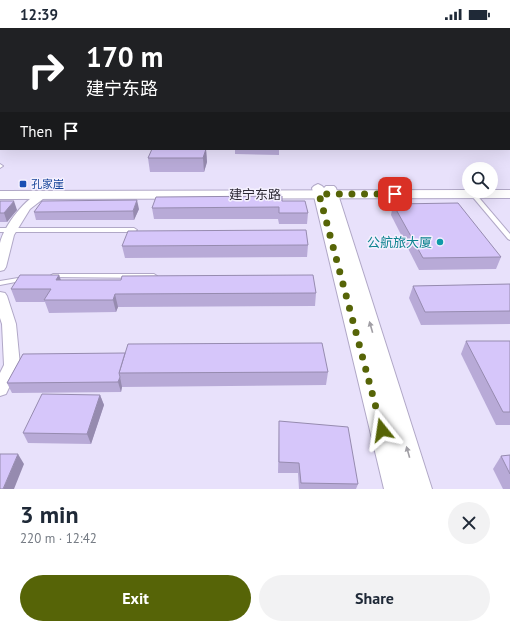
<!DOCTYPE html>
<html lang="en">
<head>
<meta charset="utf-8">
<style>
	body { margin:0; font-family:"PT Sans","Noto Sans SC",sans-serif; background:#f2f2f3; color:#1f2937; height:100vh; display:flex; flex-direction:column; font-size:15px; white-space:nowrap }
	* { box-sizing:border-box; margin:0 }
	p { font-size:13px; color:#747a83 }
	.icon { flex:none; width:22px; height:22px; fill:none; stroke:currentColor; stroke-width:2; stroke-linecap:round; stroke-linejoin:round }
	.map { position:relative; height:461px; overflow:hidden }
	.details { display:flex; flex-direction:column; background:#fff; flex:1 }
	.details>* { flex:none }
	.guide { position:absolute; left:0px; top:0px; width:510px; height:122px; box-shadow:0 4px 16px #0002; background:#202124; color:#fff; overflow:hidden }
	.controls { position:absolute; left:462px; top:134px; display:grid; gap:8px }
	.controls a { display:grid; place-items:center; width:36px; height:36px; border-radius:50%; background:#fff; box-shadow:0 4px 16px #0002; font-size:20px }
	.pin { position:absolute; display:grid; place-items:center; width:34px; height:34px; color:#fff; margin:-17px; border-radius:8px; box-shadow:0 2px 6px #0006 }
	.me { position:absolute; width:44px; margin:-22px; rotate:345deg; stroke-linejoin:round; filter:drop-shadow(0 0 3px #0008) }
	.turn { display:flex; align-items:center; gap:14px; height:84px; padding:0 20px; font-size:18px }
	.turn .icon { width:52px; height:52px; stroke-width:2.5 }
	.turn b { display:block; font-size:28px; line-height:34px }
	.then { display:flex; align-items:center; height:38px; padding:0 20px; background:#0003; gap:8px; font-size:15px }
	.round { display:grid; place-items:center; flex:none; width:42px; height:42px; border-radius:21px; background:#f2f2f3 }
	.overview { display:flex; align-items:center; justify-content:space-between; height:68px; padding:0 20px }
	h1 { font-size:24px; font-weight:700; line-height:30px }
	.primary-button { display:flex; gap:8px; margin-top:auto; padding:8px 20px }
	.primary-button a { flex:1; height:46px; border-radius:24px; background:#566407; color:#fff; font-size:16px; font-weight:700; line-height:46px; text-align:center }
	.primary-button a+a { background:#f2f2f3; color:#1f2937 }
	.status { display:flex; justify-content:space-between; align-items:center; height:28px; padding:0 20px; background:#fff; direction:ltr }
	.status svg { height:11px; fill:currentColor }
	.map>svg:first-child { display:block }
</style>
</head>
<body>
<div class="status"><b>12:39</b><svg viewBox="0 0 49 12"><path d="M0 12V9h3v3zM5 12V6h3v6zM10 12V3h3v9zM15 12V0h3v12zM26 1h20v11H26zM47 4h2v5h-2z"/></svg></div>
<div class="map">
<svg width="510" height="461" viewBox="0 0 510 461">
	<rect width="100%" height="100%" fill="#e8e1fb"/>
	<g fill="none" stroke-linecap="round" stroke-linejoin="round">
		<g stroke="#b1a8c7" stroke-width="2">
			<g id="service">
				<rect x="509" y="74" width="1" height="2"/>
				<path d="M 0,136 L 3,138 L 0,140 Z"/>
				<path d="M 471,165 L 475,165 L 510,206 L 510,212 L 508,211 L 471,167 Z"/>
				<path d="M 0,200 L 134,200 L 137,202 L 134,204 L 0,204 Z"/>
				<path d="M 53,246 L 154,246 L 157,248 L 154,250 L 51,249 L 50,248 Z"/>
				<path d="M 24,249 L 27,251 L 26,252 L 0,257 L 0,253 Z"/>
			</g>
		</g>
		<g stroke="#b1a8c7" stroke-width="2">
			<g id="minor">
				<path d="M 43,164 L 48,167 L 30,181 L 14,207 L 6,239 L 4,242 L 0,243 C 0,234 0,223 0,215 C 4,198 26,168 43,164 Z"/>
				<path d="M 0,264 L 5,265 L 7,268 L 16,296 L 20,337 L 6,366 L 0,368 L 0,345 L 4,337 L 2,296 L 0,290 Z"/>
			</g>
		</g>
		<g stroke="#b1a8c7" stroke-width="2">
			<path id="tertiary" d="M 318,156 L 322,158 L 324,160 L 329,178 L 324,160 L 326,158 L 334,158 L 336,160 L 432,461 L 384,461 L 312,160 L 314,158 Z"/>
		</g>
		<g stroke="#b1a8c7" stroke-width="2">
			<path id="secondary" d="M 469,162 L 510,162 L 510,170 L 0,171 L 0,163 Z"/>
		</g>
		<use href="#service" fill="#fff" fill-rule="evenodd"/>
		<use href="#minor" fill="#fff" fill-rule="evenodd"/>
		<use href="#tertiary" fill="#fff" fill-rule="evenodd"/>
		<use href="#secondary" fill="#fff" fill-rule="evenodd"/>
	</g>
	<g fill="#b8aad7">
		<rect x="509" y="59" width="1" height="12"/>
		<path d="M 206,121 L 207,134 L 204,144 L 150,144 L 148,130 Z"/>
		<path d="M 235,121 L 279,121 L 279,127 L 235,126 Z"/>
		<path d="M 0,173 L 17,182 L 7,194 L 0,194 Z"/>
		<path d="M 282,173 L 308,185 L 307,196 L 279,196 L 278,191 L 154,191 L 152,180 Z"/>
		<path d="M 393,176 L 501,229 L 496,241 L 419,242 L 391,187 Z"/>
		<path d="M 139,181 L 134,192 L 36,192 L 34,184 Z"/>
		<path d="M 308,217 L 307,229 L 125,230 L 122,218 Z"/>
		<path d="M 59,247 L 61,252 L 316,265 L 315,278 L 118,279 L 116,284 L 49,285 L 45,274 L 16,274 L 11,261 Z"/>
		<path d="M 510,256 L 510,296 L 421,297 L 409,270 L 413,258 Z"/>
		<path d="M 466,313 L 510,313 L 510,397 L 496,397 L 461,326 Z"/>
		<path d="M 23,326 L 328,344 L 326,357 L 122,359 L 121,364 L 12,365 L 7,355 Z"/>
		<path d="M 100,367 L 104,377 L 91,416 L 28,415 L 23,405 Z"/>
		<path d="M 279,393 L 358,456 L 356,461 L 299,461 L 298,445 L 278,445 Z"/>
		<path d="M 510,427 L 510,461 L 503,461 L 493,441 L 501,428 Z"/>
	</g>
	<g fill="#968baf">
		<path d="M 206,121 L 207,134 L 204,144 L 203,130 Z"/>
		<path d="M 137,172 L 139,181 L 134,192 L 133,183 Z"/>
		<path d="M 14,173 L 17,182 L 7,194 L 4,185 Z"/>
		<path d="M 59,247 L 63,259 L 56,252 Z"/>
		<path d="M 115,266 L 118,279 L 116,284 L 113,272 Z"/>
		<path d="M 120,349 L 122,359 L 121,364 L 118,354 Z"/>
		<path d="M 100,367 L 104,377 L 91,416 L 87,406 Z"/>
		<path d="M 18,426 L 24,436 L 14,461 L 3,461 Z"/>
	</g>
	<g fill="#d6c6fa" stroke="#968baf">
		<rect x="509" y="59" width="1" height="6"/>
		<path d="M 152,121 L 206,121 L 203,130 L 148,130 Z"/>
		<path d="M 282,168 L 282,173 L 305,173 L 308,185 L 279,185 L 279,179 L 152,180 L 156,169 Z"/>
		<path d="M 137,172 L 133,183 L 34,184 L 42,173 Z"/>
		<path d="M 0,173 L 14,173 L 4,185 L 0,185 Z"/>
		<path d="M 458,175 L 501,229 L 423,230 L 393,176 Z"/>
		<path d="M 306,202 L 308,217 L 122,218 L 128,203 Z"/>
		<path d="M 20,247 L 59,247 L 56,252 L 121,252 L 122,248 L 313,247 L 316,265 L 115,266 L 113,272 L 44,272 L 51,261 L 11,261 Z"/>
		<path d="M 510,256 L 510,283 L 425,284 L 413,258 Z"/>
		<path d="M 466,313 L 510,313 L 510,384 L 503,384 Z"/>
		<path d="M 322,315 L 328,344 L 119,345 L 128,316 Z"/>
		<path d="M 125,325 L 119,345 L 120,349 L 118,354 L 7,355 L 23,326 Z"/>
		<path d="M 42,366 L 100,367 L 87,406 L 23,405 Z"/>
		<path d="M 279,393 L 348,399 L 358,456 L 301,455 L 299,435 L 279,434 Z"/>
		<path d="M 0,426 L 18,426 L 3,461 L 0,461 Z"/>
		<path d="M 510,427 L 510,446 L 501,428 Z"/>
	</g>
	<defs><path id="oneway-solid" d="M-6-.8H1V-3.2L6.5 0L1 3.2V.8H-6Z"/></defs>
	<g fill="#a09ea4">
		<use href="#oneway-solid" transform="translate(371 299) rotate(-106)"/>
		<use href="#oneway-solid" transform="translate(408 424) rotate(-106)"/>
	</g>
	<linearGradient id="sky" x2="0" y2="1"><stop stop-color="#74b2d2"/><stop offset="0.47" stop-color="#f5f2fd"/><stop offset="1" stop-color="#f5f2fd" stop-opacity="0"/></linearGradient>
	<rect width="510" height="122" fill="url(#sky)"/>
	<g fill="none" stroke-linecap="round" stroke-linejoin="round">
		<path stroke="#566407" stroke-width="7" stroke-dasharray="0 12.6" d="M 382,402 L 319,166 L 395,166"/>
	</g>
	<rect fill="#1a4fb4" stroke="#f4f0fe" stroke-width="1.5" x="19" y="152" width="8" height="8" rx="2"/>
	<circle fill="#0f9aa8" stroke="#f4f0fe" stroke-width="1.5" cx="440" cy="214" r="4"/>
	<g text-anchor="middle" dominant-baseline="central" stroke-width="3" stroke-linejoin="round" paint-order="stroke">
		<g font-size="11" fill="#164399" stroke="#f4f0fe" text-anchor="start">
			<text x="31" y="156">孔家崖</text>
		</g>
		<g font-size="13" fill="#2c2834" stroke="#f4f0fe">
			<text x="255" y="166">建宁东路</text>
		</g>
		<g font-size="13" fill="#0d838f" stroke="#f4f0fe" text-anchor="end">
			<text x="432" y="214">公航旅大厦</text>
		</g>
	</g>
</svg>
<div class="controls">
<a><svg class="icon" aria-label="search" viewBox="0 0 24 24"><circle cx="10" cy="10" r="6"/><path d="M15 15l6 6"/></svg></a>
</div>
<div class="pin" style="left:395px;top:166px;background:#d93025"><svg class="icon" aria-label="arrive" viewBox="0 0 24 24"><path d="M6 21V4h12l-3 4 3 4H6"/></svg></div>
<svg class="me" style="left:382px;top:402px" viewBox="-20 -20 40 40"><path d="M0-17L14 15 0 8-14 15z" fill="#566407" stroke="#fff" stroke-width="4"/></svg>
<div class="guide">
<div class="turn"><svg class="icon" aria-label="right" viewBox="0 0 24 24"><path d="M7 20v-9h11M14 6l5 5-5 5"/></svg><div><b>170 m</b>建宁东路</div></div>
<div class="then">Then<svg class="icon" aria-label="arrive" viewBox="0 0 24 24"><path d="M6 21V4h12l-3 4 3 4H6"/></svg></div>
</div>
</div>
<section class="details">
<div class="overview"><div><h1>3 min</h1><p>220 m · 12:42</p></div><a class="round"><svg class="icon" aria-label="close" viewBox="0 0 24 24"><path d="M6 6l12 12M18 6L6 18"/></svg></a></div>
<div class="primary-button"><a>Exit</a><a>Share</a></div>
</section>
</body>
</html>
